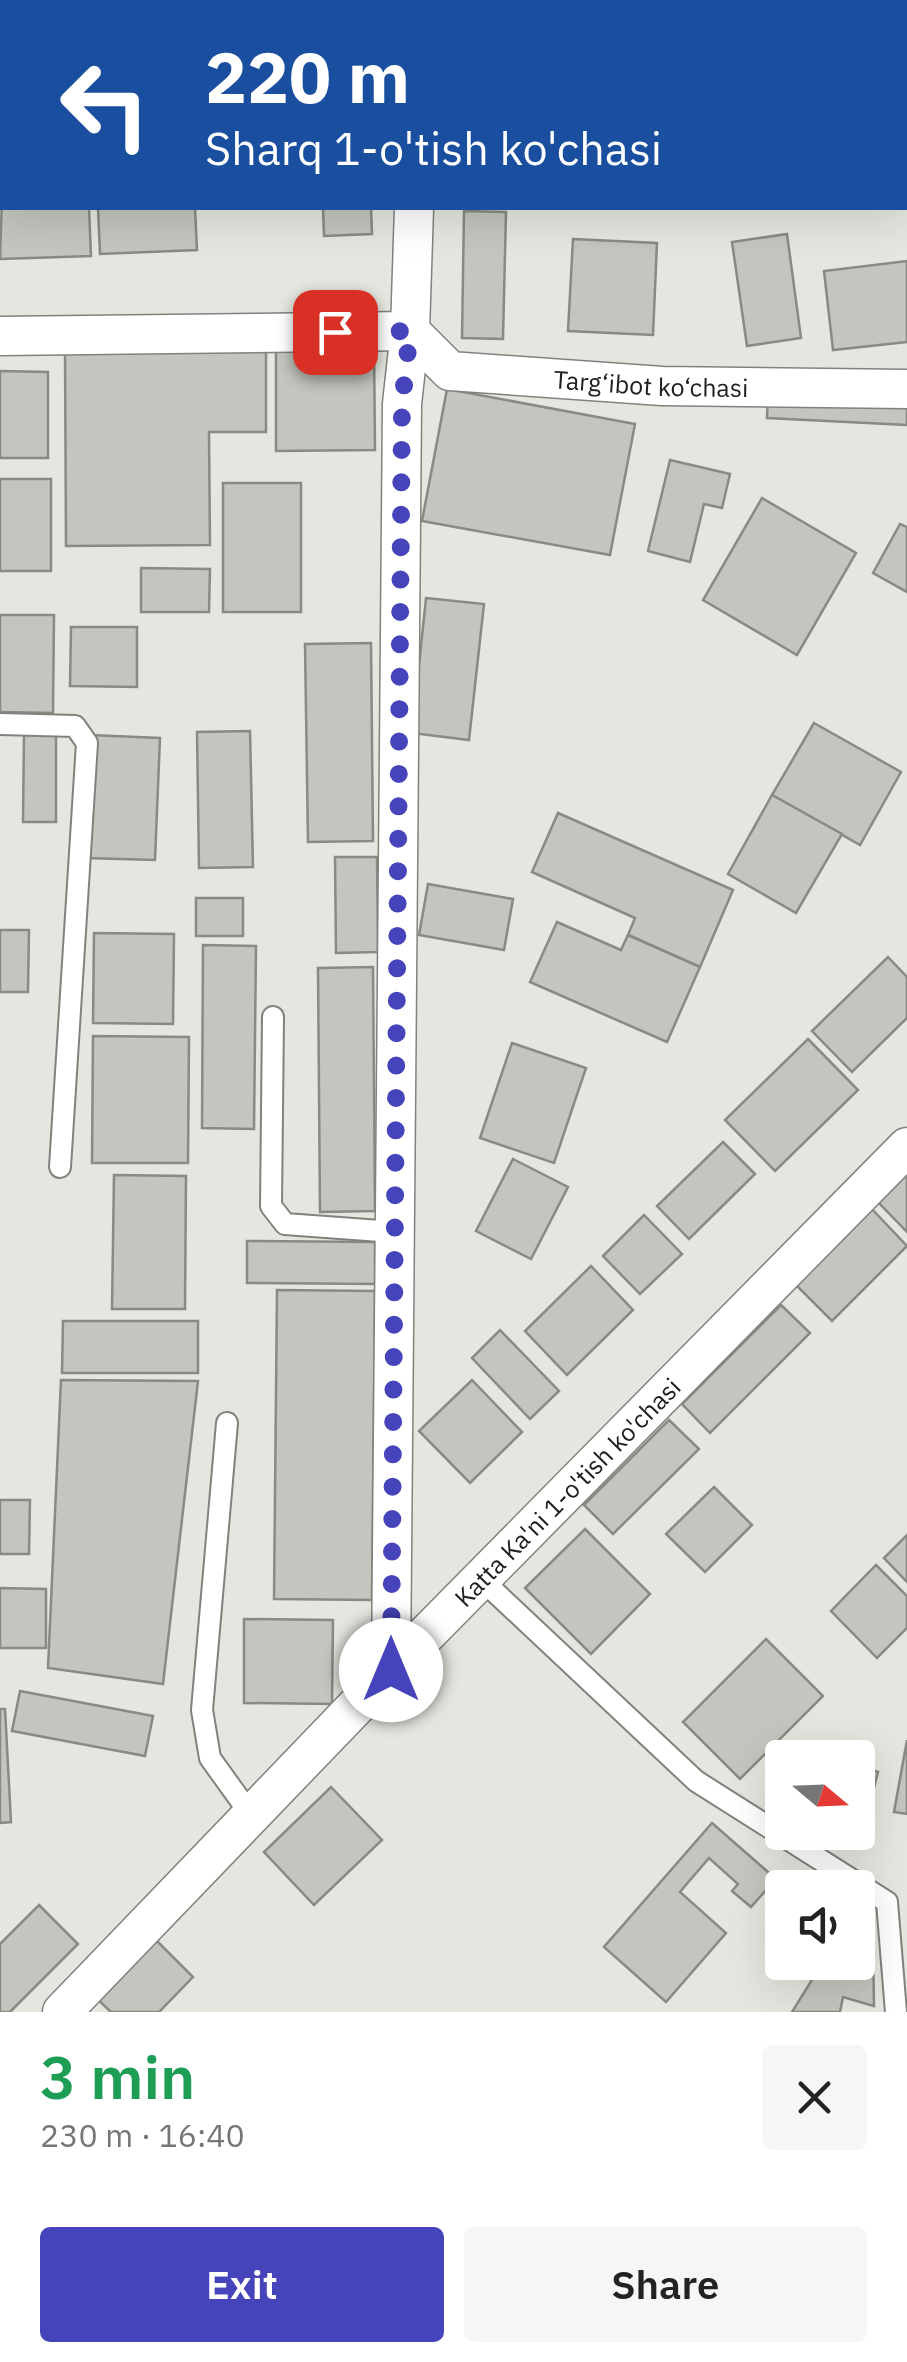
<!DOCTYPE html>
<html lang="en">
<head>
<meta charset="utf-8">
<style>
	body { margin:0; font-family:"IBM Plex Sans",sans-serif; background:#f6f6f6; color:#222; height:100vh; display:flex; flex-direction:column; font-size:38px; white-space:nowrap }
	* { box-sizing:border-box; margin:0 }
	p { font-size:32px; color:#767676 }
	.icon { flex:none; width:55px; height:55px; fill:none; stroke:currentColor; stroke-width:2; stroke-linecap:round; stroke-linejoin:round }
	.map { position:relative; height:2012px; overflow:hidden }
	.panel { display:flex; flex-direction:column; background:#fff; flex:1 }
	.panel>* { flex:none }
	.banner { position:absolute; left:0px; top:0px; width:908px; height:210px; box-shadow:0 10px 40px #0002; background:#1a4fa0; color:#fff; overflow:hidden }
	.needle { width:65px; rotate:109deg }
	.fabs { position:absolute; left:765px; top:1740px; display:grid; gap:20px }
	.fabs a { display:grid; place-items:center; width:110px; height:110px; border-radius:10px; background:#fff; box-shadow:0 10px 40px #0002; font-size:50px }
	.pin { position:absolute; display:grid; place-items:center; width:85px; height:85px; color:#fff; margin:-42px; border-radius:20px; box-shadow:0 5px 15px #0006 }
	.me { position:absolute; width:110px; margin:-55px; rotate:0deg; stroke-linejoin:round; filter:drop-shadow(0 0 8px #0008) }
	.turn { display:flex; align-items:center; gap:35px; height:210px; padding:0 40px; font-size:45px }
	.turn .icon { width:130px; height:130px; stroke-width:2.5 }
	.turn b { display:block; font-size:70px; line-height:85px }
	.round { display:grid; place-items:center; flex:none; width:105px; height:105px; border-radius:10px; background:#f6f6f6 }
	.head { display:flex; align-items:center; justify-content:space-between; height:170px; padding:0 40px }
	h1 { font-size:60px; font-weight:600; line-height:75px; color:#1e9e55 }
	.action { display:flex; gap:20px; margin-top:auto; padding:20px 40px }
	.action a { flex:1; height:115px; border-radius:10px; background:#4644ba; color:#fff; font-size:40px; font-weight:600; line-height:115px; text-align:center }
	.action a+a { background:#f6f6f6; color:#222 }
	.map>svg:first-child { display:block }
</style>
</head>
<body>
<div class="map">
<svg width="907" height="2012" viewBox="0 0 907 2012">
	<rect width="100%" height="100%" fill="#e4e7df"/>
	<g fill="#c2c6be" stroke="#878b83" stroke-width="2.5">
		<path d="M 88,0 L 221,0 L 221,2 L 89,2 Z"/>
		<rect x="294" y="0" width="73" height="2"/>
		<rect x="472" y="0" width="44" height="2"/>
		<rect x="667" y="0" width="43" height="2"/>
		<rect x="776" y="0" width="53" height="2"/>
		<path d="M 2,198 L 2,208 L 89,208 L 91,256 L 0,259 Z"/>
		<path d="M 98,208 L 195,208 L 197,250 L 100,254 Z"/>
		<path d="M 323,208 L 371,208 L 372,234 L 324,236 Z"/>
		<path d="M 464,211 L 506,212 L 503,339 L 462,338 Z"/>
		<path d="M 787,234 L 801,338 L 747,346 L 732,242 Z"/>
		<path d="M 573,239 L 657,243 L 653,335 L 568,331 Z"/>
		<path d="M 907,261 L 907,342 L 833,350 L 824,271 Z"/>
		<path d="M 374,346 L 375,450 L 276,451 L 276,347 Z"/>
		<path d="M 266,349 L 266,432 L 209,432 L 210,545 L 66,546 L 65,350 Z"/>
		<path d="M 0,371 L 48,372 L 48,458 L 0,458 Z"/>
		<path d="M 447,389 L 635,424 L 610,555 L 422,521 Z"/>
		<path d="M 768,393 L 907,400 L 907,425 L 767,418 Z"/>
		<path d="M 670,460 L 730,474 L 722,508 L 704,504 L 690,562 L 648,551 Z"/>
		<rect x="0" y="479" width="51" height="92"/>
		<rect x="223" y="483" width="78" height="129"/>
		<path d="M 762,498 L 856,553 L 797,655 L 703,600 Z"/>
		<path d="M 900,524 L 907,527 L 907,592 L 873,573 Z"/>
		<path d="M 141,568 L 210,569 L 209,612 L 141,612 Z"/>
		<path d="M 426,598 L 484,604 L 469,740 L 412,733 Z"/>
		<path d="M 0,615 L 54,615 L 53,713 L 0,712 Z"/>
		<path d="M 71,627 L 137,627 L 137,687 L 70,686 Z"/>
		<path d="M 371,643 L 373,841 L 308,842 L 305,644 Z"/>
		<path d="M 814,723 L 901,772 L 860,845 L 772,795 Z"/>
		<path d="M 250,731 L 253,867 L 199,868 L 197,732 Z"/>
		<path d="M 24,733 L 56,733 L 56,822 L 23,822 Z"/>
		<path d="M 90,735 L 160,738 L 155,860 L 85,858 Z"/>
		<path d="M 772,795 L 842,834 L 796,913 L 728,874 Z"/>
		<path d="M 558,813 L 733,890 L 700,967 L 628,935 L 635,918 L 532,872 Z"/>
		<path d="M 335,857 L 377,857 L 378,952 L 336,953 Z"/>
		<path d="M 428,884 L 513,899 L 504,950 L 419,935 Z"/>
		<rect x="196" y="898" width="47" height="38"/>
		<path d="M 557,922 L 621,950 L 628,935 L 700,967 L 667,1042 L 530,982 Z"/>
		<path d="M 0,930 L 29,930 L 28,992 L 0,992 Z"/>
		<path d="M 94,933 L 174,934 L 173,1024 L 93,1023 Z"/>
		<path d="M 203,945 L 256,946 L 254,1129 L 202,1128 Z"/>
		<path d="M 888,957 L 907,977 L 907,1018 L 852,1072 L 812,1031 Z"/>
		<path d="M 373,967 L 375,1211 L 320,1212 L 318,968 Z"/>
		<path d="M 93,1036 L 189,1037 L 188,1163 L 92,1163 Z"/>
		<path d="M 808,1039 L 858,1090 L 775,1171 L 725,1120 Z"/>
		<path d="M 512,1043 L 586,1068 L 554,1163 L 480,1138 Z"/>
		<path d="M 723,1142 L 755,1174 L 689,1239 L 657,1206 Z"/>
		<path d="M 513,1159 L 568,1187 L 531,1259 L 476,1231 Z"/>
		<path d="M 907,1169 L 907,1232 L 876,1200 Z"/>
		<path d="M 114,1175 L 186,1176 L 185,1309 L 112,1309 Z"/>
		<path d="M 869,1206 L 907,1246 L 832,1321 L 793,1282 Z"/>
		<path d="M 644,1215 L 682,1254 L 640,1294 L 603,1256 Z"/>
		<path d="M 247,1241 L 375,1242 L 375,1284 L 247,1283 Z"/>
		<path d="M 591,1266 L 633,1310 L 567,1375 L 525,1331 Z"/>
		<path d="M 277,1290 L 375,1291 L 372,1600 L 274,1599 Z"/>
		<path d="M 781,1305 L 810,1333 L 710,1433 L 682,1404 Z"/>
		<path d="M 63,1321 L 198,1321 L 198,1373 L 62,1373 Z"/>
		<path d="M 500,1330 L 559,1391 L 530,1419 L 472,1358 Z"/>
		<path d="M 61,1380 L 198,1381 L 163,1684 L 48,1668 Z"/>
		<path d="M 472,1380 L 522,1432 L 470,1483 L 419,1431 Z"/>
		<path d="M 669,1420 L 699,1449 L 613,1534 L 584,1505 Z"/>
		<path d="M 714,1487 L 752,1525 L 705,1572 L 666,1534 Z"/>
		<path d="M 0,1500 L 30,1500 L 29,1554 L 0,1554 Z"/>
		<path d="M 585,1529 L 650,1594 L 591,1654 L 525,1588 Z"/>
		<path d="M 907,1535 L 907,1582 L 884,1558 Z"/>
		<path d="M 876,1565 L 907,1596 L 907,1628 L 877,1658 L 831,1611 Z"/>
		<path d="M 0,1588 L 46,1589 L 46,1648 L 0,1648 Z"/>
		<path d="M 244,1619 L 333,1620 L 332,1704 L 244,1703 Z"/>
		<path d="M 766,1639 L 823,1696 L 740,1779 L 683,1722 Z"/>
		<path d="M 20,1691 L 153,1716 L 145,1756 L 12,1731 Z"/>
		<path d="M 0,1709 L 5,1709 L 11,1822 L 0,1823 Z"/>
		<path d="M 907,1740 L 907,1814 L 894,1812 Z"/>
		<path d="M 858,1767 L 878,1772 L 864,1827 L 858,1826 Z"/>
		<path d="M 331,1787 L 382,1840 L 314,1905 L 264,1852 Z"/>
		<path d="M 712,1823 L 776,1879 L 751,1907 L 732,1891 L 738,1884 L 709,1858 L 680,1892 L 726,1933 L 666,2002 L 604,1947 Z"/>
		<path d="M 39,1905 L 78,1944 L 10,2012 L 0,2012 L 0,1944 Z"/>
		<path d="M 858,1936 L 873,1947 L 874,2006 L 843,1997 L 840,2012 L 792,2012 L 823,1962 L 858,1962 Z"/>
		<path d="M 153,1937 L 193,1977 L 159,2012 L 111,2012 L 95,1997 Z"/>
	</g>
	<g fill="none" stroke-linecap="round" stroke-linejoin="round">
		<g stroke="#80837c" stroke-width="24">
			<g id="lane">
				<path d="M 0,724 L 75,726 L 87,743 L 60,1167"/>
				<path d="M 273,1017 L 271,1206 L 285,1224 L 394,1232"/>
				<path d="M 227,1423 L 202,1710 L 210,1758 L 251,1815"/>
				<path d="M 481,1579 L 696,1781 L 887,1902 L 896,2012"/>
			</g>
		</g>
		<g stroke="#80837c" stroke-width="41">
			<g id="street">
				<path d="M 421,2 L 421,0"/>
				<path id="s1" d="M 0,336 L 410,331 L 450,371 L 662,386 L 907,389"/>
				<path d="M 391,1670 L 402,404 L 410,331 L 414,208"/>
				<path id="s2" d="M 62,2012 L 391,1670 L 907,1147"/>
			</g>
		</g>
		<use href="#lane" stroke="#fff" stroke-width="20"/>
		<use href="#street" stroke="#fff" stroke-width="38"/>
	</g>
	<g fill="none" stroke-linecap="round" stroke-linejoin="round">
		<path stroke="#4644ba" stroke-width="18" stroke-dasharray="0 32.4" d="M 335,332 L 410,331 L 402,404 L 391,1670"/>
	</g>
	<g text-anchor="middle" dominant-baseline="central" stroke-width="9" stroke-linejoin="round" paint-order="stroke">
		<g font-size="25" fill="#20211e" stroke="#f1f5ec">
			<text stroke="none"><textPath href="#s1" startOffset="668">Targ‘ibot ko‘chasi</textPath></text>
			<text stroke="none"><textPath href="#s2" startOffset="725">Katta Ka'ni 1-o'tish ko'chasi</textPath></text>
		</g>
	</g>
</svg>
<div class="fabs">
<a><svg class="needle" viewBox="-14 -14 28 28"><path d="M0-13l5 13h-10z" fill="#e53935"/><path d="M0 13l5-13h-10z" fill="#767676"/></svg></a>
<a><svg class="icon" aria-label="sound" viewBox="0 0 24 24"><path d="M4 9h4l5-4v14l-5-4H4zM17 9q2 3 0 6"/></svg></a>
</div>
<div class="pin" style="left:335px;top:332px;background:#d93025"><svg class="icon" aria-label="arrive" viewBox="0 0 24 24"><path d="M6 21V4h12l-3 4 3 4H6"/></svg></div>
<svg class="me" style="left:391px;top:1670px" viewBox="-20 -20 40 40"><circle r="19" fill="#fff"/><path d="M0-13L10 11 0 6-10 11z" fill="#4644ba"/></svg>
<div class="banner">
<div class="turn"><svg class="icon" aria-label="left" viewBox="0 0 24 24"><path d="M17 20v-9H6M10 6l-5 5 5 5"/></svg><div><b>220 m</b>Sharq 1-o'tish ko'chasi</div></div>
</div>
</div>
<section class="panel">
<div class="head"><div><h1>3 min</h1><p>230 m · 16:40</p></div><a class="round"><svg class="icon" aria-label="close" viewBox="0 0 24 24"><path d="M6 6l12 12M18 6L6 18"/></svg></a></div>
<div class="action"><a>Exit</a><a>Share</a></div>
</section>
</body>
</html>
